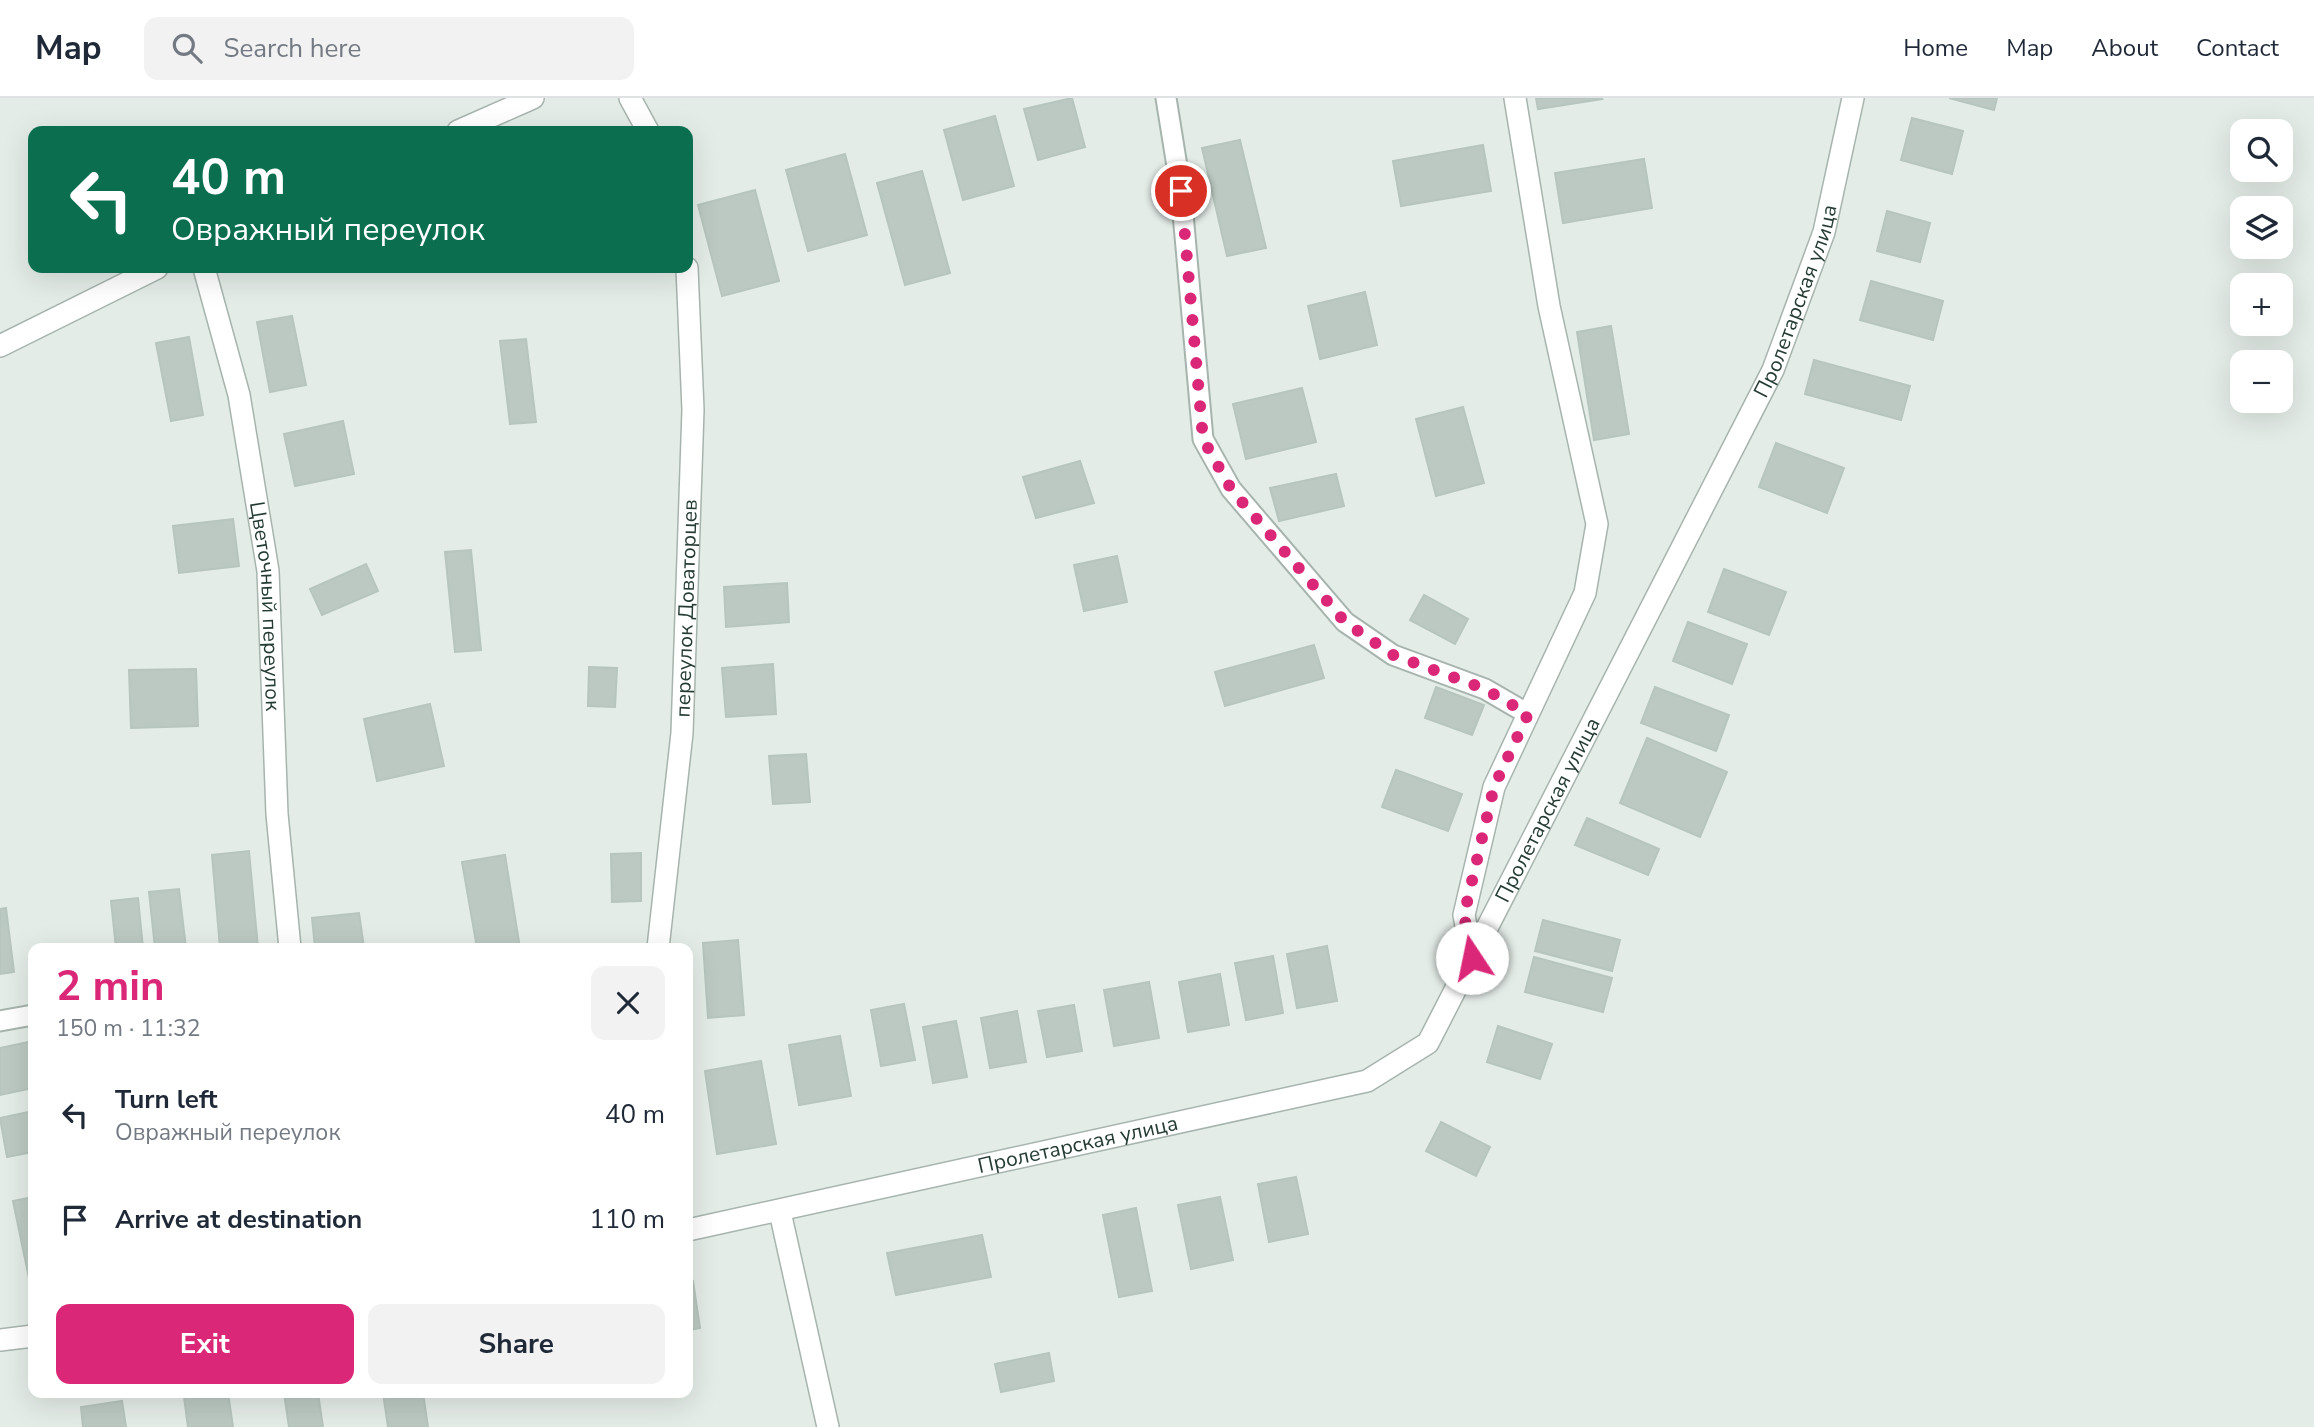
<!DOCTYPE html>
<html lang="en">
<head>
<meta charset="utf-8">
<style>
	body { margin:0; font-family:"Nunito Sans",sans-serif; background:#f2f2f3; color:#1f2937; height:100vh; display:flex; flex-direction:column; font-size:26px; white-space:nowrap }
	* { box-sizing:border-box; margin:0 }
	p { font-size:23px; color:#747a83 }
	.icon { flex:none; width:38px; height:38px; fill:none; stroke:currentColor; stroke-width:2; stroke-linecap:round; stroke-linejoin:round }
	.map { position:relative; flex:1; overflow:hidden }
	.sheet { position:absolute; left:28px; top:845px; width:665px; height:455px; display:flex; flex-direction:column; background:#fff; border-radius:14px; box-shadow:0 7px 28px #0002 }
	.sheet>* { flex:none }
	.banner { position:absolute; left:28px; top:28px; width:665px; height:147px; border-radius:14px; box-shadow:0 7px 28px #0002; background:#0b6e4f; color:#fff; overflow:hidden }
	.buttons { position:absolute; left:2230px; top:21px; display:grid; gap:14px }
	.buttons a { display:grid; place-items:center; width:63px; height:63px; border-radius:14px; background:#fff; box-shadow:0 7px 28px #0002; font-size:35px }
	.pin { position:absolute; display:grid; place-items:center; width:60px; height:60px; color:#fff; margin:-30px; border:4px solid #fff; border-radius:50%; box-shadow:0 2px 7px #0007 }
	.me { position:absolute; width:77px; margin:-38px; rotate:349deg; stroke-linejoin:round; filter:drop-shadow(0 0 5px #0008) }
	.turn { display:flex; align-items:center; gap:24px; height:147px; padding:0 28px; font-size:32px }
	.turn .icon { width:91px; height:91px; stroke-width:2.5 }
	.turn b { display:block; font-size:49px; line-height:60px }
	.round { display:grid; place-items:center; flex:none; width:74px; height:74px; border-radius:14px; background:#f2f2f3 }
	.overview { display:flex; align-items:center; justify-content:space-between; height:119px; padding:0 28px }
	h1 { font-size:42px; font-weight:700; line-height:52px; color:#db2777 }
	.primary-button { display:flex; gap:14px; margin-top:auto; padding:14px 28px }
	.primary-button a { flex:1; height:80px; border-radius:14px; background:#db2777; color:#fff; font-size:28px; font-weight:700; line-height:80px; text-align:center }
	.primary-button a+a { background:#f2f2f3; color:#1f2937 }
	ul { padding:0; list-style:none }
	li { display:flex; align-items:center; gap:21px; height:105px; padding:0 28px }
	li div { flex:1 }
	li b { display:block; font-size:26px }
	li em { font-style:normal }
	header { display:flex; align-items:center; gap:42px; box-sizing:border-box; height:98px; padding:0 35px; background:#fff; border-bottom:2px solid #e0e1e3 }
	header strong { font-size:33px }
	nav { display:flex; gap:38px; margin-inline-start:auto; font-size:24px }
	.search { width:490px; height:63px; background:#f2f2f3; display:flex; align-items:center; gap:18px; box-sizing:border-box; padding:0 24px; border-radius:14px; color:#747a83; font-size:26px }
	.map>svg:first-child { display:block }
</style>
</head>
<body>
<header>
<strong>Map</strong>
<div class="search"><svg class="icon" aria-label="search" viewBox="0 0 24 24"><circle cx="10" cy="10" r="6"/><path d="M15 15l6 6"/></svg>Search here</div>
<nav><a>Home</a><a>Map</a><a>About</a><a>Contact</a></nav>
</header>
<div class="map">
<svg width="2314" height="1329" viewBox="0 0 2314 1329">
	<rect width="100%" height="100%" fill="#e4ece8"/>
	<g fill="#bcc9c3" stroke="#b6c5be" stroke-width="2">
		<path d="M 1072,0 L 1085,49 L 1038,62 L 1024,11 Z"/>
		<path d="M 1536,0 L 1601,0 L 1602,1 L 1538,11 Z"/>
		<path d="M 1949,0 L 1997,0 L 1994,12 Z"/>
		<path d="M 995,18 L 1014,88 L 963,102 L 944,32 Z"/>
		<path d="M 1912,20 L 1963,33 L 1952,76 L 1901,62 Z"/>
		<path d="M 1240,42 L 1266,150 L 1227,158 L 1202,50 Z"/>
		<path d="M 1483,47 L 1491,93 L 1401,108 L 1393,63 Z"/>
		<path d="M 845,56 L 867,137 L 808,153 L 786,72 Z"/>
		<path d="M 1644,61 L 1652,110 L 1563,125 L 1555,75 Z"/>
		<path d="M 922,73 L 950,175 L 905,187 L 877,85 Z"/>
		<path d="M 755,92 L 779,183 L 722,198 L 698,107 Z"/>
		<path d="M 1887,113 L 1930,125 L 1920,164 L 1877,153 Z"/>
		<path d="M 1871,183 L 1943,203 L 1933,242 L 1860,222 Z"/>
		<path d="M 1365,194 L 1377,247 L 1320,261 L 1308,208 Z"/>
		<path d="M 292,218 L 306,287 L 270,294 L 257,224 Z"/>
		<path d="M 1611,228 L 1629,336 L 1594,342 L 1577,234 Z"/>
		<path d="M 189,239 L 203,317 L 171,323 L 156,245 Z"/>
		<path d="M 526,241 L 536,324 L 510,326 L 500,243 Z"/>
		<path d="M 1814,262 L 1910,288 L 1901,322 L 1805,296 Z"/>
		<path d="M 1302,290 L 1316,344 L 1246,361 L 1233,306 Z"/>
		<path d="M 1463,309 L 1484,385 L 1436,398 L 1416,321 Z"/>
		<path d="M 343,323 L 354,376 L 295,388 L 284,336 Z"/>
		<path d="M 1776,345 L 1844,370 L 1827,415 L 1759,389 Z"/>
		<path d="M 1080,363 L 1094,405 L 1036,420 L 1023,379 Z"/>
		<path d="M 1336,376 L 1344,408 L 1279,423 L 1270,390 Z"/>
		<path d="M 233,421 L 239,468 L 179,475 L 173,428 Z"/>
		<path d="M 471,452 L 481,552 L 455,554 L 445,454 Z"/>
		<path d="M 1117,458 L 1127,504 L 1084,513 L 1074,467 Z"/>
		<path d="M 366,466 L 378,493 L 322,517 L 310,491 Z"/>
		<path d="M 1724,471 L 1786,494 L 1769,537 L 1708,514 Z"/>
		<path d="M 787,485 L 789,524 L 726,529 L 724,489 Z"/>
		<path d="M 1424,497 L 1468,521 L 1455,546 L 1410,522 Z"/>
		<path d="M 1688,524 L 1747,546 L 1732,586 L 1673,563 Z"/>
		<path d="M 1314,547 L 1324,580 L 1225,608 L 1215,574 Z"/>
		<path d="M 773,566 L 776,616 L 726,619 L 722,570 Z"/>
		<path d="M 589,569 L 617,570 L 615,609 L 588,608 Z"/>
		<path d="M 196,571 L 198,628 L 131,630 L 129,572 Z"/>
		<path d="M 1436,589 L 1484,607 L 1472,637 L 1425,620 Z"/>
		<path d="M 1655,589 L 1729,617 L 1716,653 L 1641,625 Z"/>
		<path d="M 430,606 L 444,668 L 377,683 L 364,621 Z"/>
		<path d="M 1647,640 L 1727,674 L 1700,739 L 1620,705 Z"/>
		<path d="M 806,656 L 810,704 L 773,706 L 769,658 Z"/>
		<path d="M 1396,672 L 1462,696 L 1448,733 L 1382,709 Z"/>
		<path d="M 1587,720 L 1659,751 L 1648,777 L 1575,747 Z"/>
		<path d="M 249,753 L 258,850 L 220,850 L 212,757 Z"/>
		<path d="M 641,755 L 641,803 L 612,804 L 611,756 Z"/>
		<path d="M 505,757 L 520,850 L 477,850 L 462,764 Z"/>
		<path d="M 179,791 L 186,850 L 155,850 L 149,794 Z"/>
		<path d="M 138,800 L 143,850 L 116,850 L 111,803 Z"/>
		<path d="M 6,810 L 14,874 L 0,876 L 0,811 Z"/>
		<path d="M 359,815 L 364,850 L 315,850 L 312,820 Z"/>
		<path d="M 1543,822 L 1620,842 L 1612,873 L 1535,853 Z"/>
		<path d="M 738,842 L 744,917 L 708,920 L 703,845 Z"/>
		<path d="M 1327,848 L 1337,903 L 1297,910 L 1287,856 Z"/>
		<path d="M 1273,858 L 1283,915 L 1246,922 L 1235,865 Z"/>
		<path d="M 1534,859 L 1612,880 L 1603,914 L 1525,894 Z"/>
		<path d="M 1220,876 L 1229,927 L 1188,934 L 1179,884 Z"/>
		<path d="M 1149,884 L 1159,940 L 1114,948 L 1104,892 Z"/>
		<path d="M 904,906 L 915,962 L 881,968 L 871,912 Z"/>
		<path d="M 1074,907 L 1082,953 L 1047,959 L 1038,913 Z"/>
		<path d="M 1017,913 L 1026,964 L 990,970 L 981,920 Z"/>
		<path d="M 956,923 L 967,979 L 933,985 L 923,929 Z"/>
		<path d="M 1498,928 L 1552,946 L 1540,981 L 1487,964 Z"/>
		<path d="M 840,938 L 851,998 L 799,1007 L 789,947 Z"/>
		<path d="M 33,943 L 33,990 L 0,997 L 0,950 Z"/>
		<path d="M 761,963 L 776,1046 L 717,1056 L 705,973 Z"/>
		<path d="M 33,1013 L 33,1054 L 7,1059 L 0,1020 Z"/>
		<path d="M 1441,1024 L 1490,1049 L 1476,1078 L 1426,1053 Z"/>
		<path d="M 1296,1079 L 1308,1136 L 1269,1144 L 1258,1086 Z"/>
		<path d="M 33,1099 L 33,1185 L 30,1185 L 13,1103 Z"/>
		<path d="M 1220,1099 L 1233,1162 L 1191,1171 L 1178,1107 Z"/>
		<path d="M 1136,1110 L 1152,1193 L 1119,1199 L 1103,1117 Z"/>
		<path d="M 982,1137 L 991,1179 L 896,1197 L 887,1155 Z"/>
		<path d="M 693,1183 L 700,1230 L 688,1232 L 688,1184 Z"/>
		<path d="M 1049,1255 L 1054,1283 L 1001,1294 L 995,1266 Z"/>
		<path d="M 213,1295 L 228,1295 L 233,1329 L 188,1329 L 184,1299 Z"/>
		<path d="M 284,1295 L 318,1295 L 323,1329 L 289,1329 Z"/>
		<path d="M 383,1295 L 423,1295 L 428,1329 L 388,1329 Z"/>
		<path d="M 122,1303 L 126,1329 L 83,1329 L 81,1309 Z"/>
	</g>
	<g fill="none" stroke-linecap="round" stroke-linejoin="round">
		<g stroke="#a7b4ae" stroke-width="23">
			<g id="lane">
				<path d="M 1166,0 L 1181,93 L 1203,341 L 1231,391 L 1345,524 L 1393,557 L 1485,591 L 1528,616"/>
				<path d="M 0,923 L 33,917"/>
			</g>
		</g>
		<g stroke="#a7b4ae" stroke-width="24">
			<g id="street">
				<path d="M 630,0 L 648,33"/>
				<path d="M 458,33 L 533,0"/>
				<path id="s1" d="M 204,170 L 239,297 L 268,473 L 277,716 L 290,850"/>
				<path d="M 0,248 L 157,170"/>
				<path id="s2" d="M 658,850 L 682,635 L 693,312 L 687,170"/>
				<path d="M 1472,860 L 1464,817 L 1494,689 L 1585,495 L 1597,426 L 1549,208 L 1515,0"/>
				<path d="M 780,1114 L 828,1329"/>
				<path id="s3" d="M 688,1132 L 1367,983 L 1428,945 L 1773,272 L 1824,134 L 1853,0"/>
				<path d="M 0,1242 L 33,1238"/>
			</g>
		</g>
		<use href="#lane" stroke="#fff" stroke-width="19"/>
		<use href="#street" stroke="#fff" stroke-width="21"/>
	</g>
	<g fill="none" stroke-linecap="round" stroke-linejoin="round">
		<path stroke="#db2777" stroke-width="12" stroke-dasharray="0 21.6" d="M 1181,93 L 1203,341 L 1231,391 L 1345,524 L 1393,557 L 1485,591 L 1528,616 L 1494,689 L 1464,817 L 1472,860"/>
	</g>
	<g text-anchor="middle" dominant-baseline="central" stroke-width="6" stroke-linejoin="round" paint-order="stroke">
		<g font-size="21" fill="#253c34" stroke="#f4f9f6">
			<text stroke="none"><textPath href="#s3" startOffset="1596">Пролетарская улица</textPath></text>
			<text stroke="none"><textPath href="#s1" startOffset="345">Цветочный переулок</textPath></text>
			<text stroke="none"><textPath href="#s2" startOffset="341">переулок Доваторцев</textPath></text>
			<text stroke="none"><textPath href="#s3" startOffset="1029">Пролетарская улица</textPath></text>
			<text stroke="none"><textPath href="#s3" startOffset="399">Пролетарская улица</textPath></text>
		</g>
	</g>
</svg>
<div class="buttons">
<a><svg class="icon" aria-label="search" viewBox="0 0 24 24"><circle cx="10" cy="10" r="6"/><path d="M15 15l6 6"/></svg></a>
<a><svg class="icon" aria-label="layers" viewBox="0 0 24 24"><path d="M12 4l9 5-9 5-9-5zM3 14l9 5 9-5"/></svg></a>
<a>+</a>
<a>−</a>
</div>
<div class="pin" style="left:1181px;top:93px;background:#d93025"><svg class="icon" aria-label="arrive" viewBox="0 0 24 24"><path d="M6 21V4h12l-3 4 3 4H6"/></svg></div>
<svg class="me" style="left:1472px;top:860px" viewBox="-20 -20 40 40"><circle r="19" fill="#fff"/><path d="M0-13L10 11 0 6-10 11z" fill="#db2777"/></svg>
<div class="banner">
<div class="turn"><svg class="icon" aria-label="left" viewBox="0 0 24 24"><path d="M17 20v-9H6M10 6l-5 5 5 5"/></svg><div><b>40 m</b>Овражный переулок</div></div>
</div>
<section class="sheet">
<div class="overview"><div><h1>2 min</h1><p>150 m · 11:32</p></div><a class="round"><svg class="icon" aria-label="close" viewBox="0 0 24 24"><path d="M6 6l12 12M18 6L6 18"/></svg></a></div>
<ul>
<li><svg class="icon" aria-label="left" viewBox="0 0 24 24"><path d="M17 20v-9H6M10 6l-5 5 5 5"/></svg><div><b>Turn left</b><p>Овражный переулок</p></div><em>40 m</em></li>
<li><svg class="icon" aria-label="arrive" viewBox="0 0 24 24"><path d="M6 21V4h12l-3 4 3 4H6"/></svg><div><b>Arrive at destination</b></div><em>110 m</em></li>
</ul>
<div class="primary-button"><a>Exit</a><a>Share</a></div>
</section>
</div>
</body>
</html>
